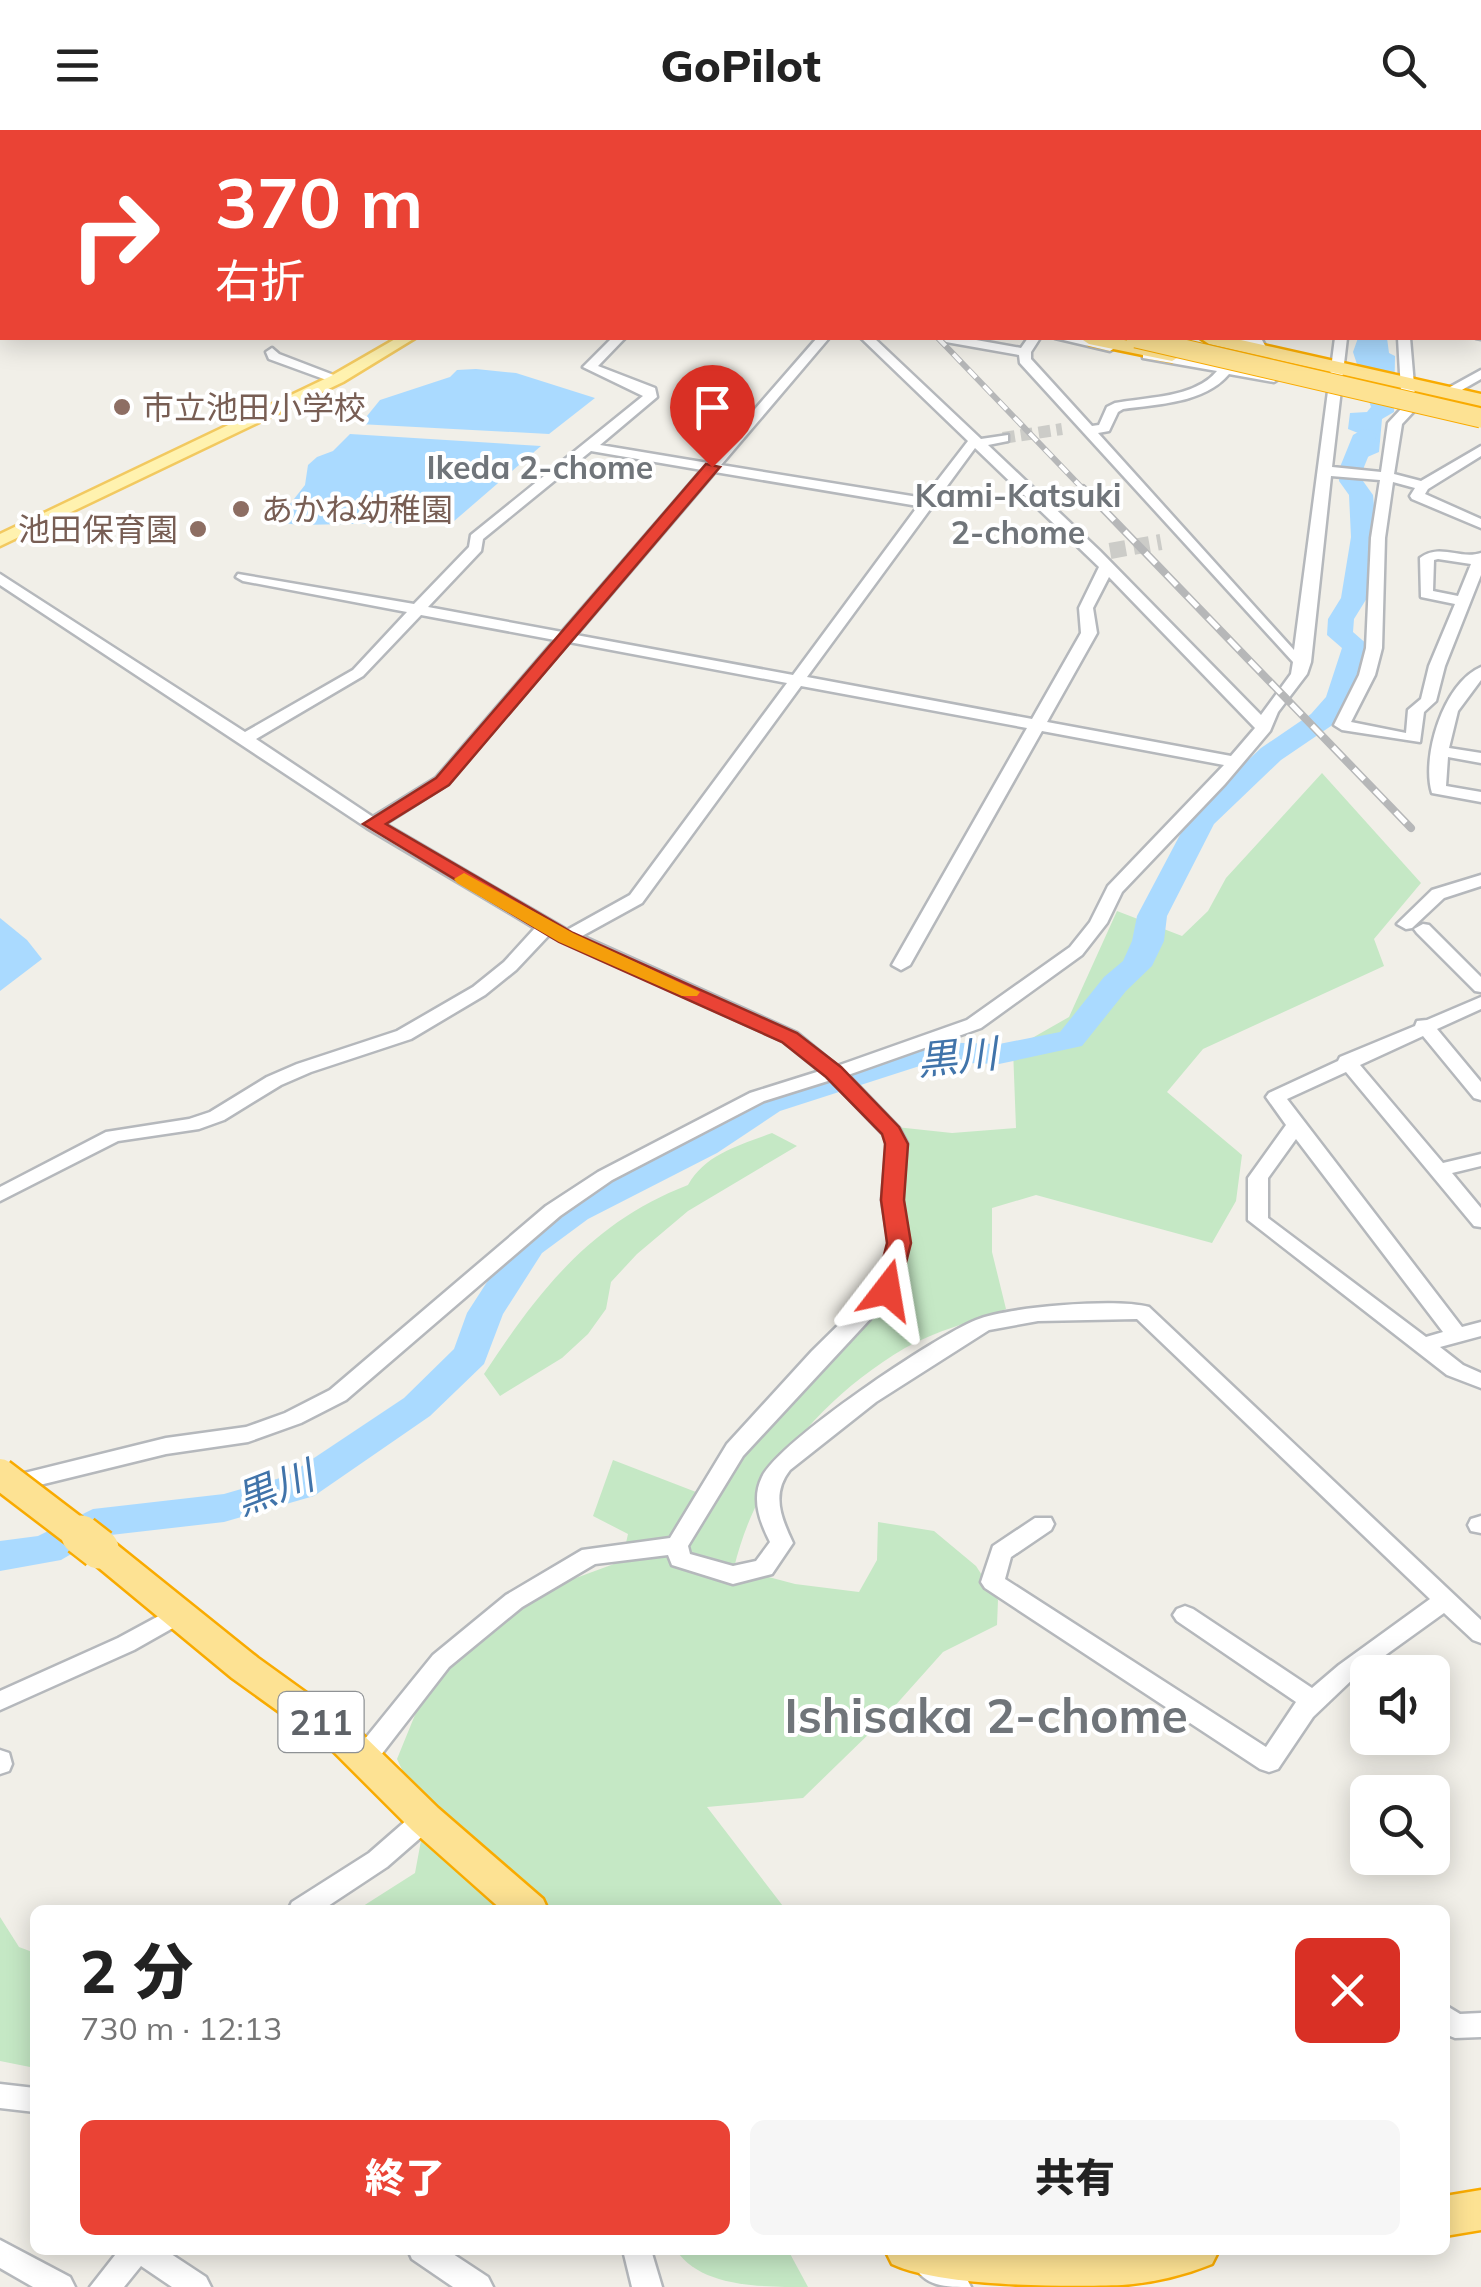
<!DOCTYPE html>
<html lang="ja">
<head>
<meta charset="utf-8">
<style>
	body { margin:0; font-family:Mulish,"Noto Sans JP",sans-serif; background:#f6f6f6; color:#222; height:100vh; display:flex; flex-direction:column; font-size:38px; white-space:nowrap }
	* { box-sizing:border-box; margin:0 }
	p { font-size:32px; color:#767676 }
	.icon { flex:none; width:55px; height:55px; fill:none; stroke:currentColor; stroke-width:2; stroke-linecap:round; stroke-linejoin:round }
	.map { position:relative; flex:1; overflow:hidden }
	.drawer { position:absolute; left:30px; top:1775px; width:1420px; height:350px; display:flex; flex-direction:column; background:#fff; border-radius:15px; box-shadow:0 5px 25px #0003 }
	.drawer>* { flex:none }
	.guide { position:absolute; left:0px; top:0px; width:1482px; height:210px; box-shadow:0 5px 25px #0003; background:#ea4335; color:#fff; overflow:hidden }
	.buttons { position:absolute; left:1350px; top:1525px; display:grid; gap:20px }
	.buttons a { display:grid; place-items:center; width:100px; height:100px; border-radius:15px; background:#fff; box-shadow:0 5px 25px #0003; font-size:50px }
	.pin { position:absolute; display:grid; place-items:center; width:85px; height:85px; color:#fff; margin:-102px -42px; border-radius:50% 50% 50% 0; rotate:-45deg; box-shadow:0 0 10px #0007 }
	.pin .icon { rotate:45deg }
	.me { position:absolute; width:110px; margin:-55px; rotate:14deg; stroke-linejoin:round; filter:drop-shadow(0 0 8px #0008) }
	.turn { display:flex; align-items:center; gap:35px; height:210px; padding:0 50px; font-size:45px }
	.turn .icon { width:130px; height:130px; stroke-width:2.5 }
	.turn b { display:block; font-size:70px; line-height:85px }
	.round { display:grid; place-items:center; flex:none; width:105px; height:105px; border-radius:15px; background:#f6f6f6 }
	.headline { display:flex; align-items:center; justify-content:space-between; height:170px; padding:0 50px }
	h1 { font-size:60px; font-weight:800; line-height:75px }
	.action { display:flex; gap:20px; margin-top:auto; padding:20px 50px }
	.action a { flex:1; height:115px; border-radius:15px; background:#ea4335; color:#fff; font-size:40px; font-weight:800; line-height:115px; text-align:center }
	.action a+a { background:#f6f6f6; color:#222 }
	header { display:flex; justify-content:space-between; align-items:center; height:130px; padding:0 50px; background:#fff; font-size:45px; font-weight:800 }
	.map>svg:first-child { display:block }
</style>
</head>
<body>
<header><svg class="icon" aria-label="menu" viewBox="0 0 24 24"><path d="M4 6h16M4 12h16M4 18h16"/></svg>GoPilot<svg class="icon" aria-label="search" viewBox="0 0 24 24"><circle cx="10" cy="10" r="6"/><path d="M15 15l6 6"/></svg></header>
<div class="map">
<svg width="1481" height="2157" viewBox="0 0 1481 2157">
	<rect width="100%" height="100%" fill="#f1efe8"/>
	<g fill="#c5e8c5">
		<path d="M 1322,643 L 1421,753 L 1374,809 L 1384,836 L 1203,919 L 1167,962 L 1242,1025 L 1236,1071 L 1212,1113 L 1036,1065 L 992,1078 L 992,1122 L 1006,1179 C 974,1191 935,1201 905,1218 C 822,1267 756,1344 734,1438 L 795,1454 L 859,1462 L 877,1430 L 878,1392 L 934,1401 L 976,1436 L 998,1470 L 997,1495 L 943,1522 L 876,1597 L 803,1668 L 707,1677 L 786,1780 L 341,1780 L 360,1778 L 415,1743 L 425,1689 L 397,1629 L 439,1526 L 505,1474 L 622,1431 L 628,1404 L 593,1386 L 613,1330 L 696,1362 L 763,1272 L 879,1163 L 905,1010 L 896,997 L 952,1003 L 1016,998 L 1013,919 L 1069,887 L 1117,781 L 1182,806 L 1208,781 L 1226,748 Z"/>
		<path d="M 772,1003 L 797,1016 L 688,1081 L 637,1124 L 611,1152 L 606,1179 L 588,1204 L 562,1228 L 500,1266 L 484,1244 C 539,1160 592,1092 688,1055 C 705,1024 740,1015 772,1003 Z"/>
		<path d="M 0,1787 L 19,1817 L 35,1823 L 35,1938 L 0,1931 Z"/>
		<path d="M 676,2120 L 788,2120 L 808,2157 C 758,2157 701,2157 676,2120 Z"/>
	</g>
	<g fill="#aadaff">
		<path d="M 1358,208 L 1387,208 L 1389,223 L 1395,226 L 1394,282 L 1382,289 L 1379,322 L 1358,331 L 1355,342 L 1349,341 L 1358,303 L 1348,299 L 1350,283 L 1367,282 L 1371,277 L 1353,222 Z"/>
		<path d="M 476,239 L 516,243 L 595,268 L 549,304 L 359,294 L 368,290 L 367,286 L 380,270 L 450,247 L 457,240 Z"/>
		<path d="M 350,304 L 541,316 L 453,392 L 299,395 L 276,392 L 305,355 L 308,335 L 317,327 L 333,321 Z"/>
		<path d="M 0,788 L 27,810 L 42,829 L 0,861 Z"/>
	</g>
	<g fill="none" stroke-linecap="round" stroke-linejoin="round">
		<path fill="#aadaff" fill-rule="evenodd" d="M 1365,298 L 1377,305 L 1364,337 L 1363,351 L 1373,365 L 1377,407 L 1367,468 L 1354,489 L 1353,502 L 1369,516 L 1353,569 L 1331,596 L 1281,630 L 1214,694 L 1167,786 L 1164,811 L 1152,836 L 1126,861 L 1082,916 L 999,934 L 932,932 L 780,981 L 717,1023 L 588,1089 L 542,1123 L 503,1184 L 484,1234 L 430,1286 L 314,1366 L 224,1392 L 102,1406 L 61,1430 L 0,1441 L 0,1411 L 38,1406 L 93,1379 L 224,1364 L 287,1346 L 404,1268 L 454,1219 L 467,1183 L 516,1107 L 564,1073 L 693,1007 L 756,967 L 930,912 L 999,914 L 1060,902 L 1104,847 L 1123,831 L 1132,811 L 1137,786 L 1191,684 L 1261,618 L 1311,584 L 1326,567 L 1342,518 L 1327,505 L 1328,489 L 1341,468 L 1351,407 L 1349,365 L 1339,351 L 1340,337 L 1353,305 Z"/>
		<g stroke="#ccccc8" stroke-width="12" stroke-dasharray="12 6" stroke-linecap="butt">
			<path d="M 225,2 L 230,0"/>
			<path d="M 1003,308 L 1062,299"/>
		</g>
		<path stroke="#ccccc8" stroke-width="16" stroke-dasharray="16 8" stroke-linecap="butt" d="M 1110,421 L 1161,412"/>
		<g stroke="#b5b8bc" stroke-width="5">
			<g id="minor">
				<path d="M 289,0 L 309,0 L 310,2 L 291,2 Z"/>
				<path d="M 677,0 L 689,0 L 690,2 L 678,2 Z"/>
				<path d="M 791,0 L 803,0 L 804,2 L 792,2 Z"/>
				<rect x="1416" y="0" width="10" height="2"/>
				<rect x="0" y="33" width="2" height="6"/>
				<rect x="1480" y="100" width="1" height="8"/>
				<rect x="1480" y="124" width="1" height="8"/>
				<path d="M 1480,201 L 1481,209 L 1476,208 L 1480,208 Z"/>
				<path d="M 612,208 L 625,208 L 598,236 L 655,258 L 657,267 L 600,315 L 708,333 L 817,208 L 829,208 L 721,335 L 924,368 L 968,311 L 861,208 L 874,208 L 981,309 L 1008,305 L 1008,311 L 988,315 L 1100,421 L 1261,585 L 1291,544 L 1293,532 L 1020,233 L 1019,225 L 946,212 L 940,208 L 965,208 L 1021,218 L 1028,208 L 1040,208 L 1031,222 L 1031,229 L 1092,296 L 1099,295 L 1107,277 L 1115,273 C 1147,267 1195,268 1217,241 L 1143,228 L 1143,222 L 1279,245 L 1280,248 L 1274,252 L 1229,244 C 1205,273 1158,274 1123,279 L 1118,282 L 1109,301 L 1098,303 L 1294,520 L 1335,208 L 1347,208 L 1332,337 L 1381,342 L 1388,293 L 1402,278 L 1398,208 L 1410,208 L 1416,279 L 1402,294 L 1394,344 L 1421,351 L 1481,316 L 1481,326 L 1428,359 L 1425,364 L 1481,389 L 1481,398 L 1412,369 L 1410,366 L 1415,358 L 1393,352 L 1385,408 L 1382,518 L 1375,545 L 1351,592 L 1406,603 L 1408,580 L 1421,569 L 1429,536 L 1455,474 L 1421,467 L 1420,428 C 1440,413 1460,430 1481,423 L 1481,445 L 1445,536 L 1436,571 L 1424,582 L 1420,612 L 1342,600 L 1334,595 L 1359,545 L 1366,518 L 1371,408 L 1380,350 L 1331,346 L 1311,532 L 1307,544 L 1278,582 L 1270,601 L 1225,654 L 1122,762 L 1107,793 L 1082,825 L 981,898 L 848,945 L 899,998 L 907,1013 L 902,1070 L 909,1113 L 897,1160 L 743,1326 L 688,1416 L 690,1424 L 733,1436 L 756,1431 L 770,1412 C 760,1392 751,1369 762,1347 C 779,1311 936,1206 976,1190 C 1008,1177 1116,1168 1149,1177 L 1481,1490 L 1481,1513 L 1473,1510 L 1444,1483 L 1355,1547 L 1313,1587 L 1278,1639 L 1269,1642 L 1260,1639 L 985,1458 L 981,1452 L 993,1416 L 1035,1388 L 1051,1388 L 1054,1394 L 1051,1400 L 1011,1427 L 1005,1449 L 1266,1617 L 1296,1572 L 1177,1491 L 1173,1485 L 1177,1479 L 1185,1476 L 1193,1479 L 1312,1558 L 1339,1535 L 1430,1469 L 1137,1189 L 1038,1191 L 989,1200 L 876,1272 L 790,1340 C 771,1364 781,1388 793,1413 L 772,1444 L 733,1454 L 672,1435 L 668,1425 L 595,1434 L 522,1477 L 449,1537 L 374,1634 L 365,1637 L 356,1634 L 353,1627 L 356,1620 L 433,1525 L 506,1465 L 582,1420 L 670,1408 L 727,1314 L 812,1221 L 877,1157 L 889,1113 L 882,1070 L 887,1013 L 883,1004 L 831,950 L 764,971 L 612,1050 L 560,1086 L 346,1270 L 301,1293 L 248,1312 L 166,1324 L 7,1363 L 0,1361 L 0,1349 L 166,1308 L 246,1297 L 285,1283 L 330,1260 L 546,1076 L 598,1042 L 750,963 L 820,941 L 783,911 L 549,805 L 516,840 L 485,865 L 411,909 L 311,942 L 281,955 L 224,990 L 199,999 L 118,1011 L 0,1071 L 0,1057 L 106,1002 L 189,989 L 210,982 L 267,947 L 297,934 L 397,901 L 473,857 L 504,832 L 535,798 L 367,698 L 0,455 L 0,444 L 245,602 L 353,540 L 407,482 L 243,451 L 236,447 L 238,444 L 414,474 L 469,417 L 471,405 L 643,266 L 583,237 ZM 975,318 L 1099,437 L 1079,478 L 1081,503 L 1032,589 L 807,547 ZM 591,321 L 702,340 L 562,502 L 428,477 L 481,421 L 483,409 ZM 715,342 L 918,376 L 793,545 L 576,505 ZM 1438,429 L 1471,434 L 1458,466 L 1433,461 L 1434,430 ZM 1109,447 L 1255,598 L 1231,626 L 1047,592 L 1097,503 L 1093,478 ZM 421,485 L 555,510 L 436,648 L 373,687 L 256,609 L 363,546 ZM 569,512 L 787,553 L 630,765 L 567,800 L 385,694 L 448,654 ZM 801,556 L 1027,598 L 892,835 L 901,840 L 910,835 L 1042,601 L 1224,635 L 1108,756 L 1090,792 L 1070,817 L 967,890 L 837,936 L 797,903 L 582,806 L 642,773 Z"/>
				<path d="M 1055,208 L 1079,208 L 1116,217 L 1110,221 Z"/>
				<path d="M 1230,208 L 1262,210 L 1267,219 L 1256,222 L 1253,216 Z"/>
				<path d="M 272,218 L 279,224 L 344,249 L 332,252 L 269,229 L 266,222 Z"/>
				<path d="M 1481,240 L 1481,249 L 1453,265 L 1441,262 Z"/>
				<path d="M 1481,537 L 1481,550 L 1458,581 L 1449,618 L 1481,623 L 1481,633 L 1448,627 L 1446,656 L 1481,662 L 1481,672 L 1432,663 C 1421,628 1443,553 1481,537 Z"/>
				<path d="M 1481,745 L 1481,756 L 1444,768 L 1412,798 L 1406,799 L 1397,794 L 1432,760 Z"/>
				<path d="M 1423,794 L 1429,795 L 1481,847 L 1481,862 L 1475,861 L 1417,803 L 1414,799 Z"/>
				<path d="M 1481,867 L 1481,879 L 1437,899 L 1481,952 L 1481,970 L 1474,968 L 1423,906 L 1360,935 L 1443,1033 L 1481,1024 L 1481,1036 L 1452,1043 L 1481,1078 L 1481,1097 L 1474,1096 L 1346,942 L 1287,969 L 1462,1197 L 1481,1192 L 1481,1206 L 1440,1217 L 1463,1235 L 1481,1243 L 1481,1258 L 1447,1245 L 1248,1090 L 1248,1048 L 1286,995 L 1266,967 L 1269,963 L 1338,931 L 1340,927 L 1415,896 L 1417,891 L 1427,890 ZM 1296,1009 L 1443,1202 L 1426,1207 L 1268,1088 L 1268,1048 Z"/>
				<path d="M 1481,1386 L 1481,1403 L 1471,1401 L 1468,1395 L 1471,1389 Z"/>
				<path d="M 179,1475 L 187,1478 L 191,1484 L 187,1490 L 134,1520 L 0,1580 L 0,1561 L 118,1508 Z"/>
				<path d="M 0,1620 L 9,1623 L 12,1634 L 9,1641 L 0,1644 Z"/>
				<path d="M 425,1679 L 434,1682 L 438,1689 L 434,1696 L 387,1737 L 322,1780 L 288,1780 L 292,1772 L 369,1723 L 416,1682 Z"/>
				<path d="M 1445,1875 L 1460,1884 L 1481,1883 L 1481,1907 L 1455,1908 L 1445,1904 Z"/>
				<path d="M 0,1954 L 35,1958 L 35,1982 L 0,1978 Z"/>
				<path d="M 0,2110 L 70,2147 L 75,2157 L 33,2157 L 0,2138 Z"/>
				<path d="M 119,2120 L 165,2120 L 206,2147 L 211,2157 L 172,2157 L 141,2136 L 124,2157 L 90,2157 Z"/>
				<path d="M 408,2120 L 447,2120 L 488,2147 L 493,2157 L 453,2157 L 412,2129 Z"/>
				<path d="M 623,2120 L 651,2120 L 662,2157 L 632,2157 Z"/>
				<path d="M 928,2120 L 966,2147 L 971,2157 C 945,2157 924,2157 913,2133 L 917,2124 Z"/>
			</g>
		</g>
		<g stroke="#f2c960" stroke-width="5">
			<path id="major" d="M 397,208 L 415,208 L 343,252 L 0,416 L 0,404 L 331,246 Z"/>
		</g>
		<g stroke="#f9ab00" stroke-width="5">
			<g id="highway">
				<path d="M 54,0 L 85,0 L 86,2 L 56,2 Z"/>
				<path d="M 117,0 L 148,0 L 149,2 L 119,2 Z"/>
				<path d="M 170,0 L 198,0 L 199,2 L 172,2 Z"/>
				<path d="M 258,0 L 283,0 L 284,2 L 260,2 Z"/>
				<rect x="0" y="8" width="2" height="10"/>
				<path d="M 1080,208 L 1114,208 L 1179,221 L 1182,225 L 1172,231 L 1089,214 Z"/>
				<path d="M 1200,208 L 1232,208 L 1481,264 L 1481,276 L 1209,214 Z"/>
				<path d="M 99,1406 L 111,1410 L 258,1528 L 358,1600 L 438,1678 L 543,1769 L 548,1780 L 502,1780 L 412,1700 L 332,1620 L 232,1548 L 87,1428 L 82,1419 L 87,1410 Z"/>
				<path d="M 1481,2060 L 1481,2100 L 1445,2106 L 1445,2066 Z"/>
				<path d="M 885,2120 L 1219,2120 L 1212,2134 C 1185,2145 1151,2153 1122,2155 C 1065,2157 941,2157 892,2134 Z"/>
			</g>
		</g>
		<use href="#minor" fill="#fff" fill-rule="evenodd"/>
		<use href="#major" fill="#fff2af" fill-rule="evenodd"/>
		<use href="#highway" fill="#fde293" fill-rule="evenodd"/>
		<g stroke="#b6b7b8" stroke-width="6">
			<path id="rail-far1" d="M 938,208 L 1085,361"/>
		</g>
		<g stroke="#b6b7b8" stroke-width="8">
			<path id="rail" d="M 1083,358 L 1411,698"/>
		</g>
		<use href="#rail-far1" stroke="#fff" stroke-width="4" stroke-dasharray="11" stroke-linecap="butt"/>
		<use href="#rail" stroke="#fff" stroke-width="5" stroke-dasharray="15" stroke-linecap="butt"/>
		<g stroke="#f9ab00" stroke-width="21" stroke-linecap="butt">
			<path id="highway-bridge-far2" d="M 1136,208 L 1481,288"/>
		</g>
		<g stroke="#f9ab00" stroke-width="35" stroke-linecap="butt">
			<path id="highway-bridge-far1" d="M 0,1344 L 84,1408"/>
		</g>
		<g stroke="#f9ab00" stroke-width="44" stroke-linecap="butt">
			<path id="highway-bridge" d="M 81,1405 L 99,1419"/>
		</g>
		<use href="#highway-bridge-far2" stroke="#fde293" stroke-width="19"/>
		<use href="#highway-bridge-far1" stroke="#fde293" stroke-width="30"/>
		<use href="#highway-bridge" stroke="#fde293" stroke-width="39"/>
	</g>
	<path fill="#ea4335" stroke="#982c22" stroke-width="2.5" d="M 706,334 L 720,337 L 449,655 L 386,694 L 573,803 L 797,903 L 841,937 L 899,997 L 908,1014 L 904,1070 L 911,1113 L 899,1160 L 887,1168 L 875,1160 L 887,1113 L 881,1070 L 885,1014 L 882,1004 L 826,947 L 782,912 L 559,812 L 363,694 L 436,648 Z"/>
	<path fill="#f59e0b" d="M 464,743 L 573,803 L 700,862 L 697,866 L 682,866 L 559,812 L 457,753 L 454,749 Z"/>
	<g fill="#8d6e63" stroke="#fff" stroke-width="4">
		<circle cx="122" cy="277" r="10"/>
		<circle cx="241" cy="379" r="10"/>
		<circle cx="198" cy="399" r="10"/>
	</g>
	<g text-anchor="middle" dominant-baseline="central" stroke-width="8" stroke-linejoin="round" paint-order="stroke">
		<g font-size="32" fill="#785e54" stroke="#fff" text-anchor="start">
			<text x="142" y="277">市立池田小学校</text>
			<text x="261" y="379">あかね幼稚園</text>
			<text x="178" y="399" text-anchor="end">池田保育園</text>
		</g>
		<g font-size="32" font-weight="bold" fill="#70757a" stroke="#fff">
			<text x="540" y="337">Ikeda 2-chome</text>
			<text x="1018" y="365">Kami-Katsuki<tspan x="1018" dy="37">2-chome</tspan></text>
		</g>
		<rect fill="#fff" stroke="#8f9295" stroke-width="2.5" x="278.5" y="1562" width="85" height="60" rx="8"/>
		<g font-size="35" font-weight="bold" fill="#5f6368">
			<text x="321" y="1592">211</text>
		</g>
		<g font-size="40" font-style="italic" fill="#4174aa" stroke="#fff">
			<text transform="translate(957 926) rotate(-6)">黒川</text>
			<text transform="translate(274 1357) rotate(-21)">黒川</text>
		</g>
		<g font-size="48" font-weight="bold" fill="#70757a" stroke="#fff">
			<text x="986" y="1585">Ishisaka 2-chome</text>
		</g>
	</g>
</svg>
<div class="buttons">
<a><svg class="icon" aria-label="sound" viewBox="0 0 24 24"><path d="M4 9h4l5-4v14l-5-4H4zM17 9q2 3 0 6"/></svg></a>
<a><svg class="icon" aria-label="search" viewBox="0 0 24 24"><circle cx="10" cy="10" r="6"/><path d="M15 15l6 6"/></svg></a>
</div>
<div class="pin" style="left:712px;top:337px;background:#d93025"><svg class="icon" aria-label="arrive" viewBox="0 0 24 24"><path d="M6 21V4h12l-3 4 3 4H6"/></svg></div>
<svg class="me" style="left:887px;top:1160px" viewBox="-20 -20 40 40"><path d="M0-17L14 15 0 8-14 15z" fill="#ea4335" stroke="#fff" stroke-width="4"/></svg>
<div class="guide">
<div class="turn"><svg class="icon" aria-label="right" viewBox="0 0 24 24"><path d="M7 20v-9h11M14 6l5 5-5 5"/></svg><div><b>370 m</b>右折</div></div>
</div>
<section class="drawer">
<div class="headline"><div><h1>2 分</h1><p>730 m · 12:13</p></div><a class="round" style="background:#d93025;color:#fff"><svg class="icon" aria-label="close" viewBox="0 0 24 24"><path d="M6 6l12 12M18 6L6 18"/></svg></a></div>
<div class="action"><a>終了</a><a>共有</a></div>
</section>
</div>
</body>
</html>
